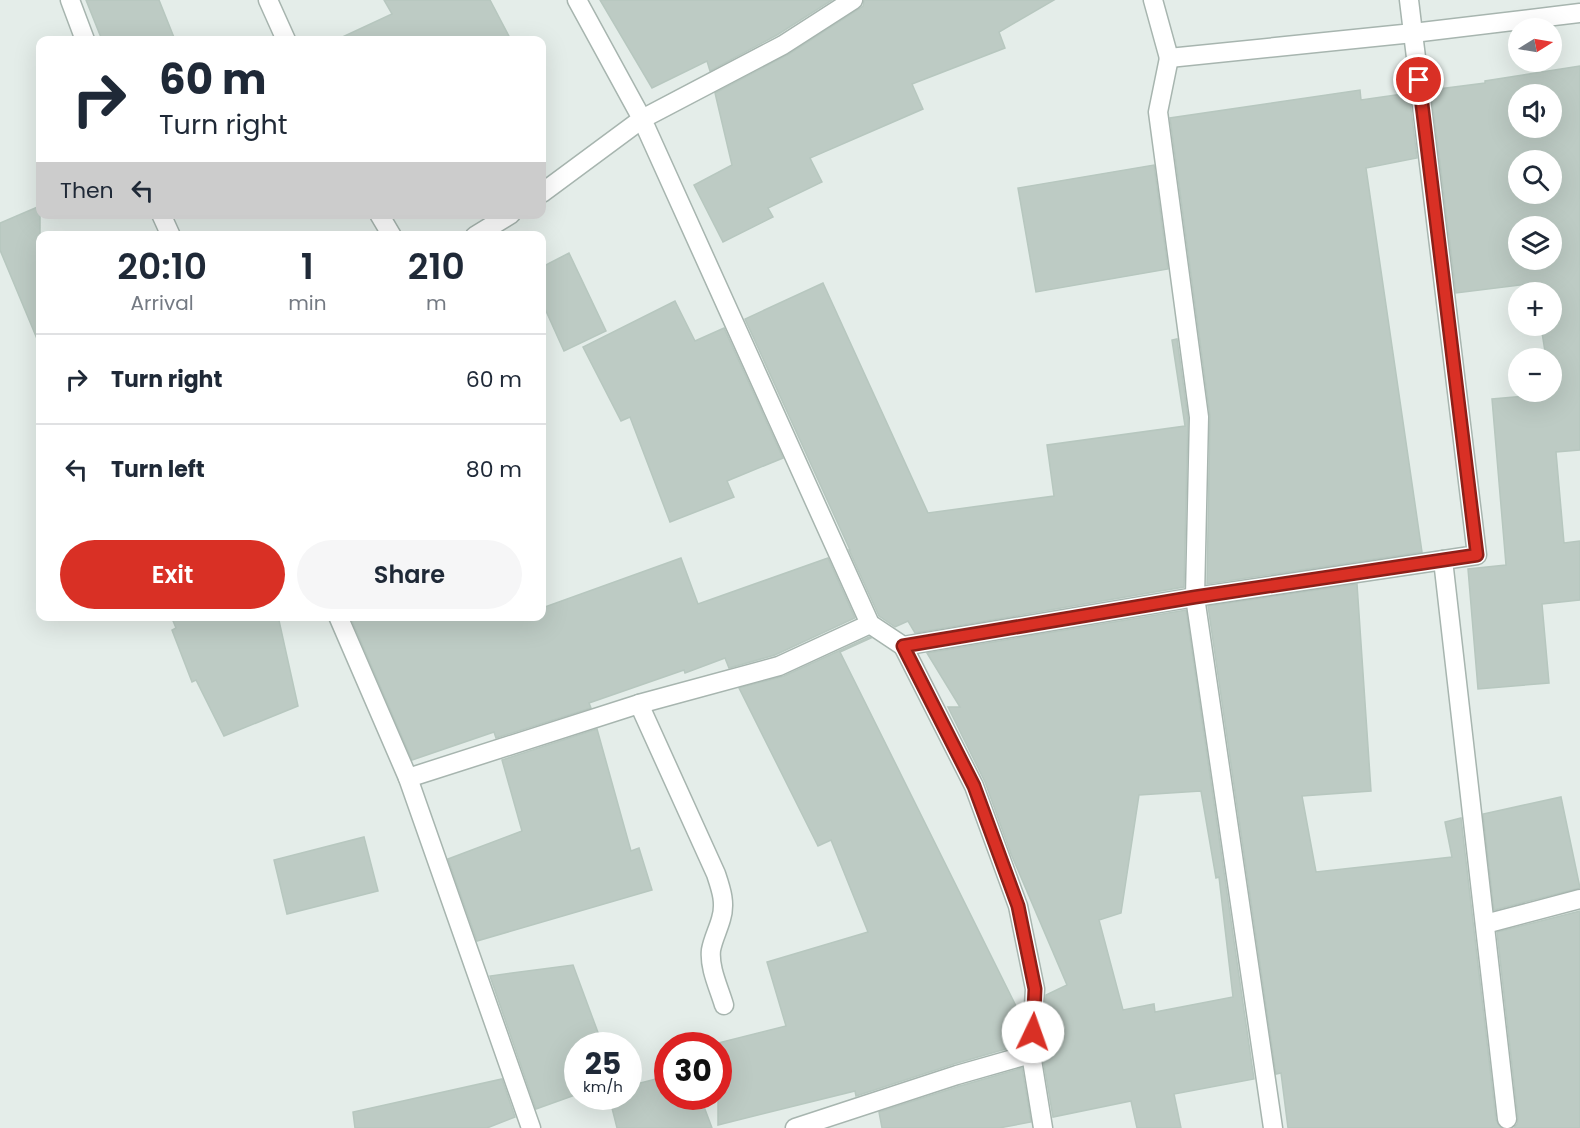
<!DOCTYPE html>
<html lang="en">
<head>
<meta charset="utf-8">
<style>
	body { margin:0; font-family:Poppins,sans-serif; background:#f6f6f7; color:#1f2937; height:100vh; display:flex; flex-direction:column; font-size:22px; white-space:nowrap }
	* { box-sizing:border-box; margin:0 }
	p { font-size:20px; color:#747a83 }
	.icon { flex:none; width:33px; height:33px; fill:none; stroke:currentColor; stroke-width:2; stroke-linecap:round; stroke-linejoin:round }
	.map { position:relative; flex:1; overflow:hidden }
	.side { position:absolute; left:36px; top:231px; width:510px; height:390px; display:flex; flex-direction:column; background:#fff; border-radius:12px; box-shadow:0 6px 24px #0002 }
	.side>* { flex:none }
	.guide { position:absolute; left:36px; top:36px; width:510px; height:183px; border-radius:12px; box-shadow:0 6px 24px #0002; background:#fff; color:#1f2937; overflow:hidden }
	.needle { width:39px; rotate:79deg }
	.buttons { position:absolute; left:1508px; top:18px; display:grid; gap:12px }
	.buttons a { display:grid; place-items:center; width:54px; height:54px; border-radius:50%; background:#fff; box-shadow:0 6px 24px #0002; font-size:30px }
	.speed { position:absolute; left:564px; top:1032px; display:flex; gap:12px; font-size:30px; font-weight:700; text-align:center }
	.speed>* { display:grid; place-content:center; width:78px; height:78px; border-radius:50%; background:#fff; box-shadow:0 6px 24px #0002; line-height:1 }
	.speed small { font-size:15px; font-weight:400 }
	.speed .limit { border:9px solid #d22; background:#fff; color:#111 }
	.pin { position:absolute; display:grid; place-items:center; width:51px; height:51px; color:#fff; margin:-26px; border:3px solid #fff; border-radius:50%; box-shadow:0 2px 6px #0007 }
	.me { position:absolute; width:66px; margin:-33px; rotate:3deg; stroke-linejoin:round; filter:drop-shadow(0 0 4px #0008) }
	.turn { display:flex; align-items:center; gap:21px; height:126px; padding:0 24px; font-size:27px }
	.turn .icon { width:78px; height:78px; stroke-width:2.5 }
	.turn b { display:block; font-size:42px; line-height:51px }
	.then { display:flex; align-items:center; height:57px; padding:0 24px; background:#0003; gap:12px; font-size:22px }
	.eta { display:flex; justify-content:space-evenly; align-items:center; height:102px; text-align:center }
	.eta b { font-size:36px; font-weight:600; line-height:42px }
	.primary-button { display:flex; gap:12px; margin-top:auto; padding:12px 24px }
	.primary-button a { flex:1; height:69px; border-radius:36px; background:#d93025; color:#fff; font-size:24px; font-weight:600; line-height:69px; text-align:center }
	.primary-button a+a { background:#f6f6f7; color:#1f2937 }
	ul { padding:0; list-style:none }
	li { display:flex; align-items:center; gap:18px; height:90px; padding:0 24px; border-top:2px solid #e0e1e3 }
	li div { flex:1 }
	li b { display:block; font-size:22px }
	li em { font-style:normal }
	.map>svg:first-child { display:block }
</style>
</head>
<body>
<div class="map">
<svg width="1580" height="1128" viewBox="0 0 1580 1128">
	<rect width="100%" height="100%" fill="#e4ede9"/>
	<g fill="#bdcbc4" stroke="#b7c7bf" stroke-width="1.5" fill-rule="evenodd">
		<path d="M 86,0 L 159,0 L 175,40 L 102,40 Z"/>
		<path d="M 384,0 L 490,0 L 511,40 L 336,40 L 392,14 Z"/>
		<path d="M 600,0 L 832,0 L 777,35 L 710,71 L 707,61 L 652,88 Z"/>
		<path d="M 864,0 L 1054,0 L 999,32 L 1005,48 L 912,84 L 923,109 L 810,158 L 822,182 L 768,208 L 773,217 L 723,242 L 694,185 L 732,165 L 715,93 L 789,54 L 859,9 L 863,6 Z"/>
		<path d="M 1580,66 L 1580,450 L 1556,452 L 1564,543 L 1580,541 L 1580,600 L 1542,604 L 1549,683 L 1478,689 L 1468,569 L 1506,565 L 1492,399 L 1550,394 L 1551,358 L 1546,358 L 1541,326 L 1551,326 L 1551,292 L 1537,292 L 1536,283 L 1456,293 L 1431,90 L 1485,83 L 1485,81 ZM 1518,94 L 1551,94 L 1551,128 L 1518,128 ZM 1518,160 L 1551,160 L 1551,194 L 1518,194 ZM 1518,226 L 1551,226 L 1551,260 L 1518,260 Z"/>
		<path d="M 1360,90 L 1361,100 L 1409,93 L 1417,158 L 1366,168 L 1422,552 L 1207,584 L 1210,416 L 1170,118 Z"/>
		<path d="M 1154,165 L 1168,269 L 1036,292 L 1018,188 Z"/>
		<path d="M 40,206 L 40,346 L 0,250 L 0,223 Z"/>
		<path d="M 569,253 L 606,331 L 564,351 L 542,302 L 542,267 Z"/>
		<path d="M 823,283 L 928,513 L 1054,496 L 1047,445 L 1185,426 L 1172,340 L 1177,339 L 1188,418 L 1184,587 L 915,633 L 908,621 L 895,627 L 879,616 L 849,550 L 850,550 L 745,319 Z"/>
		<path d="M 675,301 L 695,341 L 724,328 L 783,458 L 727,481 L 734,497 L 670,522 L 630,417 L 621,421 L 583,347 Z"/>
		<path d="M 681,558 L 698,604 L 828,558 L 855,618 L 775,655 L 729,668 L 725,658 L 685,673 L 684,670 L 589,703 L 591,708 L 496,738 L 494,732 L 412,760 L 350,616 L 542,616 L 542,608 Z"/>
		<path d="M 1357,584 L 1371,791 L 1302,796 L 1316,872 L 1452,857 L 1445,822 L 1461,818 L 1496,1120 L 1501,1128 L 1288,1128 L 1281,1073 L 1276,1074 L 1208,606 Z"/>
		<path d="M 1186,610 L 1254,1079 L 1174,1094 L 1181,1128 L 1137,1128 L 1131,1101 L 1053,1117 L 1042,1053 L 1046,995 L 1067,985 L 1011,854 L 985,782 L 948,707 L 960,707 L 927,653 ZM 1201,791 L 1216,878 L 1219,877 L 1233,997 L 1155,1012 L 1154,1004 L 1123,1010 L 1099,920 L 1121,913 L 1139,795 Z"/>
		<path d="M 171,616 L 278,616 L 298,706 L 224,736 L 196,680 L 192,682 L 172,630 L 176,628 Z"/>
		<path d="M 869,637 L 871,638 L 840,652 L 1017,1008 L 1023,1005 L 1020,1045 L 954,1064 L 856,1096 L 855,1091 L 718,1125 L 718,1043 L 786,1026 L 767,962 L 868,932 L 831,840 L 818,846 L 739,688 L 784,676 Z"/>
		<path d="M 597,729 L 631,851 L 639,848 L 652,890 L 477,941 L 448,859 L 522,831 L 502,760 Z"/>
		<path d="M 1561,797 L 1580,888 L 1494,910 L 1483,814 Z"/>
		<path d="M 364,837 L 378,891 L 287,914 L 274,860 Z"/>
		<path d="M 1580,911 L 1580,1128 L 1514,1128 L 1517,1124 L 1518,1118 L 1497,932 Z"/>
		<path d="M 573,965 L 603,1046 L 578,1046 L 578,1094 L 536,1109 L 490,976 Z"/>
		<path d="M 1022,1068 L 1031,1122 L 999,1128 L 882,1128 L 879,1112 L 960,1086 Z"/>
		<path d="M 668,1076 L 668,1096 L 700,1096 L 712,1128 L 617,1128 L 609,1096 L 628,1096 L 628,1086 Z"/>
		<path d="M 502,1079 L 515,1117 L 487,1128 L 355,1128 L 353,1112 Z"/>
	</g>
	<g fill="none" stroke-linecap="round" stroke-linejoin="round">
		<g stroke="#a7b5af" stroke-width="21">
			<g id="street">
				<path d="M 70,0 L 85,40"/>
				<path d="M 268,0 L 286,40"/>
				<path d="M 853,0 L 783,45 L 642,119 L 870,624 L 903,646 L 1195,597 L 1477,555 L 1413,33 L 1580,13"/>
				<path d="M 1153,0 L 1169,58 L 1413,33 L 1409,0"/>
				<path d="M 1169,58 L 1158,112 L 1199,417 L 1195,597 L 1273,1128"/>
				<path d="M 542,193 L 642,119 L 577,0"/>
				<path d="M 161,214 L 171,236"/>
				<path d="M 379,214 L 392,236"/>
				<path d="M 475,236 L 511,214"/>
				<path d="M 1443,560 L 1507,1119"/>
				<path d="M 338,616 L 408,778 L 531,1128"/>
				<path d="M 903,646 L 974,786 L 1018,906 L 1035,989 L 1031,1054 L 1043,1128"/>
				<path d="M 639,704 L 716,874 C 721,889 726,903 721,919 C 718,930 713,939 711,950 C 709,968 719,988 724,1005"/>
				<path d="M 408,778 L 639,704 L 779,666 L 870,624"/>
				<path d="M 1485,924 L 1580,899"/>
				<path d="M 795,1128 L 957,1075 L 1031,1054"/>
			</g>
		</g>
		<use href="#street" stroke="#fff" stroke-width="18"/>
	</g>
	<g fill="none" stroke-linecap="round" stroke-linejoin="round">
		<g stroke="#8d1f18" stroke-width="15">
			<path id="route" d="M 1033,1032 L 1035,989 L 1018,906 L 974,786 L 903,646 L 1195,597 L 1477,555 L 1419,80"/>
		</g>
		<use href="#route" stroke="#d93025" stroke-width="10"/>
	</g>
</svg>
<div class="buttons">
<a><svg class="needle" viewBox="-14 -14 28 28"><path d="M0-13l5 13h-10z" fill="#e53935"/><path d="M0 13l5-13h-10z" fill="#747a83"/></svg></a>
<a><svg class="icon" aria-label="sound" viewBox="0 0 24 24"><path d="M4 9h4l5-4v14l-5-4H4zM17 9q2 3 0 6"/></svg></a>
<a><svg class="icon" aria-label="search" viewBox="0 0 24 24"><circle cx="10" cy="10" r="6"/><path d="M15 15l6 6"/></svg></a>
<a><svg class="icon" aria-label="layers" viewBox="0 0 24 24"><path d="M12 4l9 5-9 5-9-5zM3 14l9 5 9-5"/></svg></a>
<a>+</a>
<a>−</a>
</div>
<div class="speed"><div>25<small>km/h</small></div><div class="limit">30</div></div>
<div class="pin" style="left:1419px;top:80px;background:#d93025"><svg class="icon" aria-label="arrive" viewBox="0 0 24 24"><path d="M6 21V4h12l-3 4 3 4H6"/></svg></div>
<svg class="me" style="left:1033px;top:1032px" viewBox="-20 -20 40 40"><circle r="19" fill="#fff"/><path d="M0-13L10 11 0 6-10 11z" fill="#d93025"/></svg>
<div class="guide">
<div class="turn"><svg class="icon" aria-label="right" viewBox="0 0 24 24"><path d="M7 20v-9h11M14 6l5 5-5 5"/></svg><div><b>60 m</b>Turn right</div></div>
<div class="then">Then<svg class="icon" aria-label="left" viewBox="0 0 24 24"><path d="M17 20v-9H6M10 6l-5 5 5 5"/></svg></div>
</div>
<section class="side">
<div class="eta">
<div><b>20:10</b><p>Arrival</p></div>
<div><b>1</b><p>min</p></div>
<div><b>210</b><p>m</p></div>
</div>
<ul>
<li><svg class="icon" aria-label="right" viewBox="0 0 24 24"><path d="M7 20v-9h11M14 6l5 5-5 5"/></svg><div><b>Turn right</b></div><em>60 m</em></li>
<li><svg class="icon" aria-label="left" viewBox="0 0 24 24"><path d="M17 20v-9H6M10 6l-5 5 5 5"/></svg><div><b>Turn left</b></div><em>80 m</em></li>
</ul>
<div class="primary-button"><a>Exit</a><a>Share</a></div>
</section>
</div>
</body>
</html>
